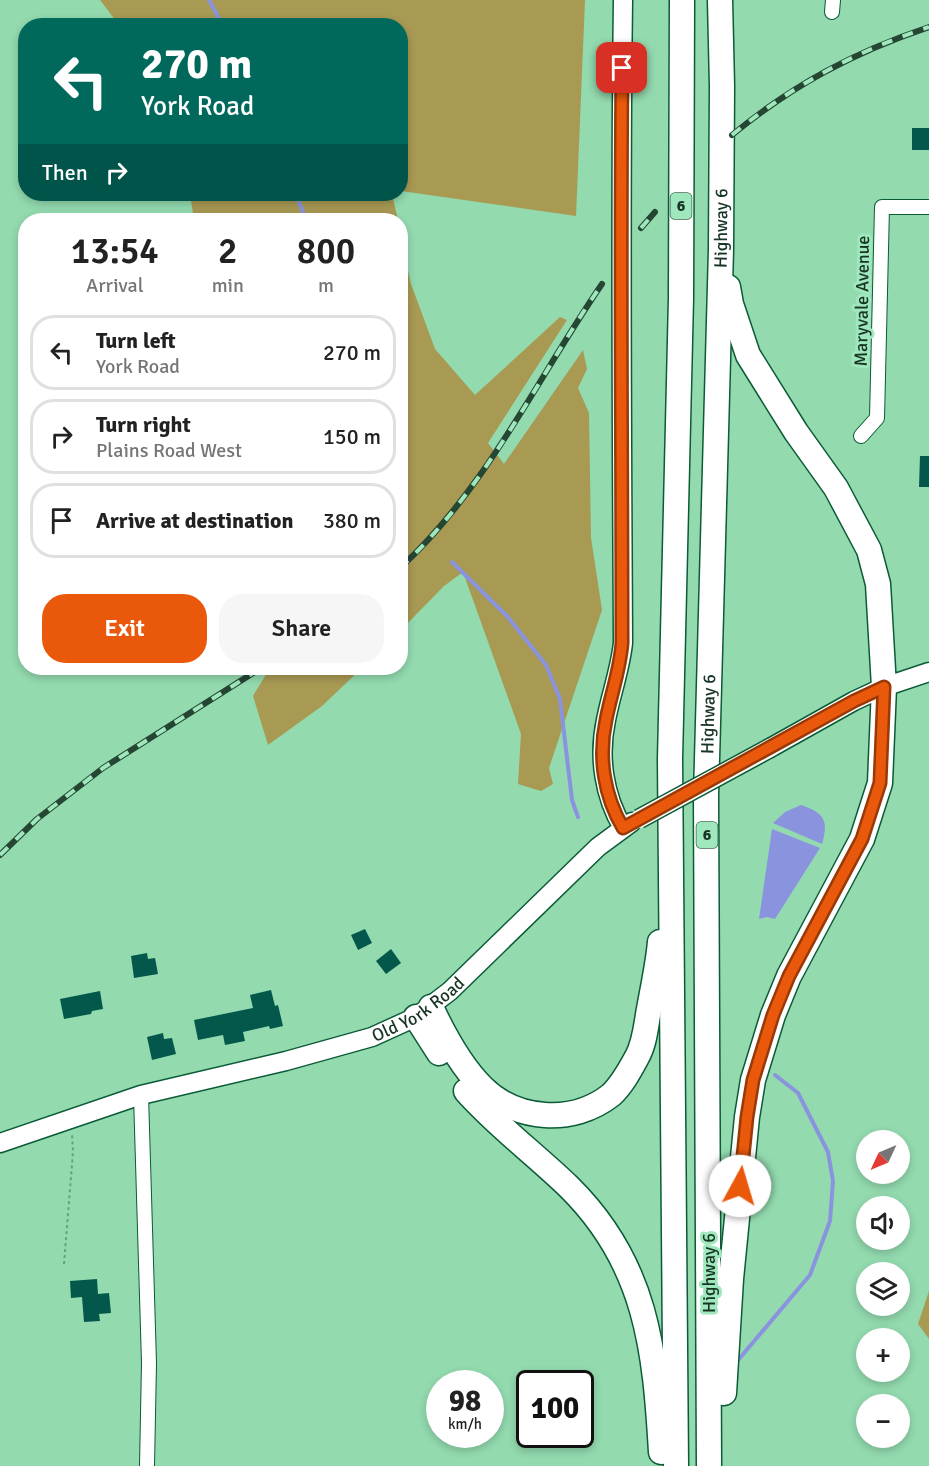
<!DOCTYPE html>
<html lang="en">
<head>
<meta charset="utf-8">
<style>
	body { margin:0; font-family:Signika,sans-serif; background:#f6f6f6; color:#222; height:100vh; display:flex; flex-direction:column; font-size:22px; white-space:nowrap }
	* { box-sizing:border-box; margin:0 }
	p { font-size:20px; color:#767676 }
	.icon { flex:none; width:33px; height:33px; fill:none; stroke:currentColor; stroke-width:2; stroke-linecap:round; stroke-linejoin:round }
	.map { position:relative; flex:1; overflow:hidden }
	.panel { position:absolute; left:18px; top:213px; width:390px; height:462px; display:flex; flex-direction:column; background:#fff; border-radius:24px; box-shadow:0 3px 9px #0003 }
	.panel>* { flex:none }
	.top-card { position:absolute; left:18px; top:18px; width:390px; height:183px; border-radius:24px; box-shadow:0 3px 9px #0003; background:#00695c; color:#fff; overflow:hidden }
	.needle { width:39px; rotate:226deg }
	.controls { position:absolute; left:856px; top:1130px; display:grid; gap:12px }
	.controls a { display:grid; place-items:center; width:54px; height:54px; border-radius:50%; background:#fff; box-shadow:0 3px 9px #0003; font-size:30px }
	.speed { position:absolute; left:426px; top:1370px; display:flex; gap:12px; font-size:30px; font-weight:700; text-align:center }
	.speed>* { display:grid; place-content:center; width:78px; height:78px; border-radius:50%; background:#fff; box-shadow:0 3px 9px #0003; line-height:1 }
	.speed small { font-size:15px; font-weight:400 }
	.speed .limit { border:3px solid #111; border-radius:9px; background:#fff; color:#111 }
	.pin { position:absolute; display:grid; place-items:center; width:51px; height:51px; color:#fff; margin:-26px; border-radius:12px; box-shadow:0 3px 9px #0006 }
	.me { position:absolute; width:66px; margin:-33px; rotate:6deg; stroke-linejoin:round; filter:drop-shadow(0 0 4px #0008) }
	.turn { display:flex; align-items:center; gap:21px; height:126px; padding:0 24px; font-size:27px }
	.turn .icon { width:78px; height:78px; stroke-width:2.5 }
	.turn b { display:block; font-size:42px; line-height:51px }
	.then { display:flex; align-items:center; height:57px; padding:0 24px; background:#0003; gap:12px; font-size:22px }
	.eta { display:flex; justify-content:space-evenly; align-items:center; height:102px; text-align:center }
	.eta b { font-size:36px; font-weight:600; line-height:42px }
	.cta { display:flex; gap:12px; margin-top:auto; padding:12px 24px }
	.cta a { flex:1; height:69px; border-radius:24px; background:#ea580c; color:#fff; font-size:24px; font-weight:600; line-height:69px; text-align:center }
	.cta a+a { background:#f6f6f6; color:#222 }
	ul { padding:0; list-style:none }
	li { display:flex; align-items:center; gap:18px; height:75px; margin:0 12px 9px; padding:0 12px; border:3px solid #e0e0e0; border-radius:24px }
	li div { flex:1 }
	li b { display:block; font-size:22px }
	li em { font-style:normal }
	.map>svg:first-child { display:block }
</style>
</head>
<body>
<div class="map">
<svg width="929" height="1466" viewBox="0 0 929 1466">
	<rect width="100%" height="100%" fill="#93daaf"/>
	<g fill="#a89953">
		<path d="M 100,0 L 585,0 L 576,216 L 401,191 L 400,26 L 119,25 Z"/>
		<path d="M 190,194 L 392,194 L 398,220 L 194,220 Z"/>
		<path d="M 400,235 L 411,284 L 435,349 L 475,395 L 560,317 L 567,320 L 488,443 L 504,464 L 583,350 L 587,369 L 578,388 L 589,413 L 591,538 L 602,610 L 549,768 L 553,784 L 541,791 L 518,784 L 521,734 L 463,572 L 444,586 L 401,630 Z"/>
		<path d="M 270,668 L 362,668 L 322,706 L 268,745 L 253,696 Z"/>
		<path d="M 929,1291 L 929,1339 L 918,1324 Z"/>
	</g>
	<g fill="#8a94de">
		<path d="M 801,805 C 824,813 829,820 822,844 L 773,823 L 785,812 Z"/>
		<path d="M 772,829 L 820,848 L 775,919 L 767,917 L 759,919 Z"/>
	</g>
	<g fill="none" stroke-linecap="round" stroke-linejoin="round">
		<g stroke="#8a94de" stroke-width="4">
			<path d="M 209,0 L 223,26"/>
			<path d="M 296,194 L 306,220"/>
			<path d="M 452,562 L 507,616 L 546,665 L 560,699 L 572,800 L 578,817"/>
			<path d="M 739,1359 L 810,1275 L 830,1221 L 833,1181 L 828,1152 L 798,1093 L 775,1075"/>
		</g>
	</g>
	<g fill="#03584b">
		<rect x="912" y="128" width="17" height="22"/>
		<path d="M 920,456 L 929,456 L 929,487 L 919,487 Z"/>
		<path d="M 365,929 L 372,943 L 358,950 L 351,935 Z"/>
		<path d="M 391,949 L 401,963 L 386,974 L 376,961 Z"/>
		<path d="M 147,953 L 148,959 L 155,958 L 158,974 L 134,978 L 131,956 Z"/>
		<path d="M 271,990 L 275,1006 L 278,1005 L 283,1026 L 270,1029 L 269,1026 L 243,1032 L 245,1041 L 225,1045 L 223,1035 L 198,1040 L 194,1020 L 253,1008 L 250,995 Z"/>
		<path d="M 100,991 L 103,1009 L 92,1011 L 91,1014 L 64,1019 L 60,999 Z"/>
		<path d="M 163,1033 L 164,1039 L 172,1038 L 176,1054 L 152,1060 L 147,1037 Z"/>
		<path d="M 97,1279 L 98,1294 L 109,1293 L 111,1313 L 99,1314 L 100,1321 L 84,1322 L 82,1297 L 71,1298 L 70,1281 Z"/>
	</g>
	<g fill="none" stroke-linecap="round" stroke-linejoin="round">
		<g stroke="#0b5b37" stroke-width="16">
			<g id="street">
				<path d="M 832,12 L 833,0"/>
				<path d="M 861,436 L 877,418 L 882,207 L 929,207"/>
				<path d="M 141,1095 L 149,1363 L 147,1466"/>
			</g>
		</g>
		<g stroke="#0b5b37" stroke-width="21">
			<g id="secondary">
				<path d="M 770,748 L 854,701 L 884,687 L 929,672"/>
				<path d="M 623,828 C 604,796 598,757 606,720 C 611,694 620,670 623,643 C 622,428 620,214 623,0"/>
				<path id="s1" d="M 0,1143 L 141,1095 L 286,1061 L 372,1037 L 416,1017 L 450,991 L 598,847 L 632,822"/>
			</g>
		</g>
		<g stroke="#0b5b37" stroke-width="27">
			<g id="highway">
				<path d="M 431,1007 C 444,1035 460,1065 482,1087 C 516,1121 573,1125 611,1095 C 622,1085 630,1070 637,1057 C 645,1043 646,1025 649,1009 C 653,987 658,964 660,942"/>
				<path d="M 416,1017 L 439,1053"/>
				<path d="M 466,1091 C 497,1126 536,1155 569,1187 C 647,1264 655,1350 661,1452"/>
				<path d="M 724,1393 L 731,1279 L 747,1117 L 753,1080 L 773,1015 L 789,976 L 862,839 L 880,783 L 884,687 L 878,584 L 869,550 L 836,488 L 796,432 L 748,355 L 731,304 L 728,287"/>
				<path d="M 676,1466 L 670,759 L 681,298 L 682,0"/>
				<path id="s2" d="M 709,1466 L 706,796 L 721,249 L 722,86 L 720,0"/>
			</g>
		</g>
		<path stroke="#68a17f" stroke-width="2" stroke-dasharray="3 3" stroke-linecap="butt" d="M 64,1264 L 73,1152 L 72,1134"/>
		<use href="#street" stroke="#fff" stroke-width="14"/>
		<use href="#secondary" stroke="#fff" stroke-width="18"/>
		<use href="#highway" stroke="#fff" stroke-width="24"/>
		<g stroke="#244633" stroke-width="6">
			<g id="rail">
				<path d="M 732,135 C 793,85 854,52 929,27"/>
				<path d="M 641,228 L 655,212"/>
				<path d="M 400,568 C 487,488 536,380 602,284"/>
				<path d="M 0,855 L 37,819 L 103,768 L 261,668"/>
			</g>
		</g>
		<use href="#rail" stroke="#9fe7bc" stroke-width="4" stroke-dasharray="11" stroke-linecap="butt"/>
		<g stroke="#0b5b37" stroke-width="21" stroke-linecap="butt">
			<path id="secondary-bridge" d="M 639,819 L 770,748"/>
		</g>
		<use href="#secondary-bridge" stroke="#fff" stroke-width="18"/>
	</g>
	<g fill="none" stroke-linecap="round" stroke-linejoin="round">
		<g stroke="#983908" stroke-width="15">
			<path id="route" d="M 622,68 C 620,260 622,451 622,643 C 620,670 611,694 606,720 C 598,757 604,796 623,828 L 854,701 L 884,687 L 880,783 L 862,839 L 789,976 L 773,1015 L 753,1080 L 747,1117 L 740,1186"/>
		</g>
		<use href="#route" stroke="#ea580c" stroke-width="10"/>
	</g>
	<g text-anchor="middle" dominant-baseline="central" stroke-width="6" stroke-linejoin="round" paint-order="stroke">
		<g fill="#9fe7bc" stroke="#406a52" stroke-width="1.5">
			<rect x="670.5" y="193" width="21" height="26" rx="4.5"/>
			<rect x="696.5" y="822" width="21" height="26" rx="4.5"/>
		</g>
		<g font-size="16" font-weight="bold" fill="#173424">
			<text x="681" y="206">6</text>
			<text x="707" y="835">6</text>
		</g>
		<g font-size="18" fill="#173424" stroke="#9fe7bc">
			<text stroke="none"><textPath href="#s2" startOffset="1238">Highway 6</textPath></text>
			<text transform="translate(862 301) rotate(-89)">Maryvale Avenue</text>
			<text stroke="none"><textPath href="#s2" startOffset="752">Highway 6</textPath></text>
			<text stroke="none"><textPath href="#s1" startOffset="441">Old York Road</textPath></text>
			<text transform="translate(709 1273) rotate(-90)">Highway 6</text>
		</g>
	</g>
</svg>
<div class="controls">
<a><svg class="needle" viewBox="-14 -14 28 28"><path d="M0-13l5 13h-10z" fill="#e53935"/><path d="M0 13l5-13h-10z" fill="#767676"/></svg></a>
<a><svg class="icon" aria-label="sound" viewBox="0 0 24 24"><path d="M4 9h4l5-4v14l-5-4H4zM17 9q2 3 0 6"/></svg></a>
<a><svg class="icon" aria-label="layers" viewBox="0 0 24 24"><path d="M12 4l9 5-9 5-9-5zM3 14l9 5 9-5"/></svg></a>
<a>+</a>
<a>−</a>
</div>
<div class="speed"><div>98<small>km/h</small></div><div class="limit">100</div></div>
<div class="pin" style="left:622px;top:68px;background:#d93025"><svg class="icon" aria-label="arrive" viewBox="0 0 24 24"><path d="M6 21V4h12l-3 4 3 4H6"/></svg></div>
<svg class="me" style="left:740px;top:1186px" viewBox="-20 -20 40 40"><circle r="19" fill="#fff"/><path d="M0-13L10 11 0 6-10 11z" fill="#ea580c"/></svg>
<div class="top-card">
<div class="turn"><svg class="icon" aria-label="left" viewBox="0 0 24 24"><path d="M17 20v-9H6M10 6l-5 5 5 5"/></svg><div><b>270 m</b>York Road</div></div>
<div class="then">Then<svg class="icon" aria-label="right" viewBox="0 0 24 24"><path d="M7 20v-9h11M14 6l5 5-5 5"/></svg></div>
</div>
<section class="panel">
<div class="eta">
<div><b>13:54</b><p>Arrival</p></div>
<div><b>2</b><p>min</p></div>
<div><b>800</b><p>m</p></div>
</div>
<ul>
<li><svg class="icon" aria-label="left" viewBox="0 0 24 24"><path d="M17 20v-9H6M10 6l-5 5 5 5"/></svg><div><b>Turn left</b><p>York Road</p></div><em>270 m</em></li>
<li><svg class="icon" aria-label="right" viewBox="0 0 24 24"><path d="M7 20v-9h11M14 6l5 5-5 5"/></svg><div><b>Turn right</b><p>Plains Road West</p></div><em>150 m</em></li>
<li><svg class="icon" aria-label="arrive" viewBox="0 0 24 24"><path d="M6 21V4h12l-3 4 3 4H6"/></svg><div><b>Arrive at destination</b></div><em>380 m</em></li>
</ul>
<div class="cta"><a>Exit</a><a>Share</a></div>
</section>
</div>
</body>
</html>
